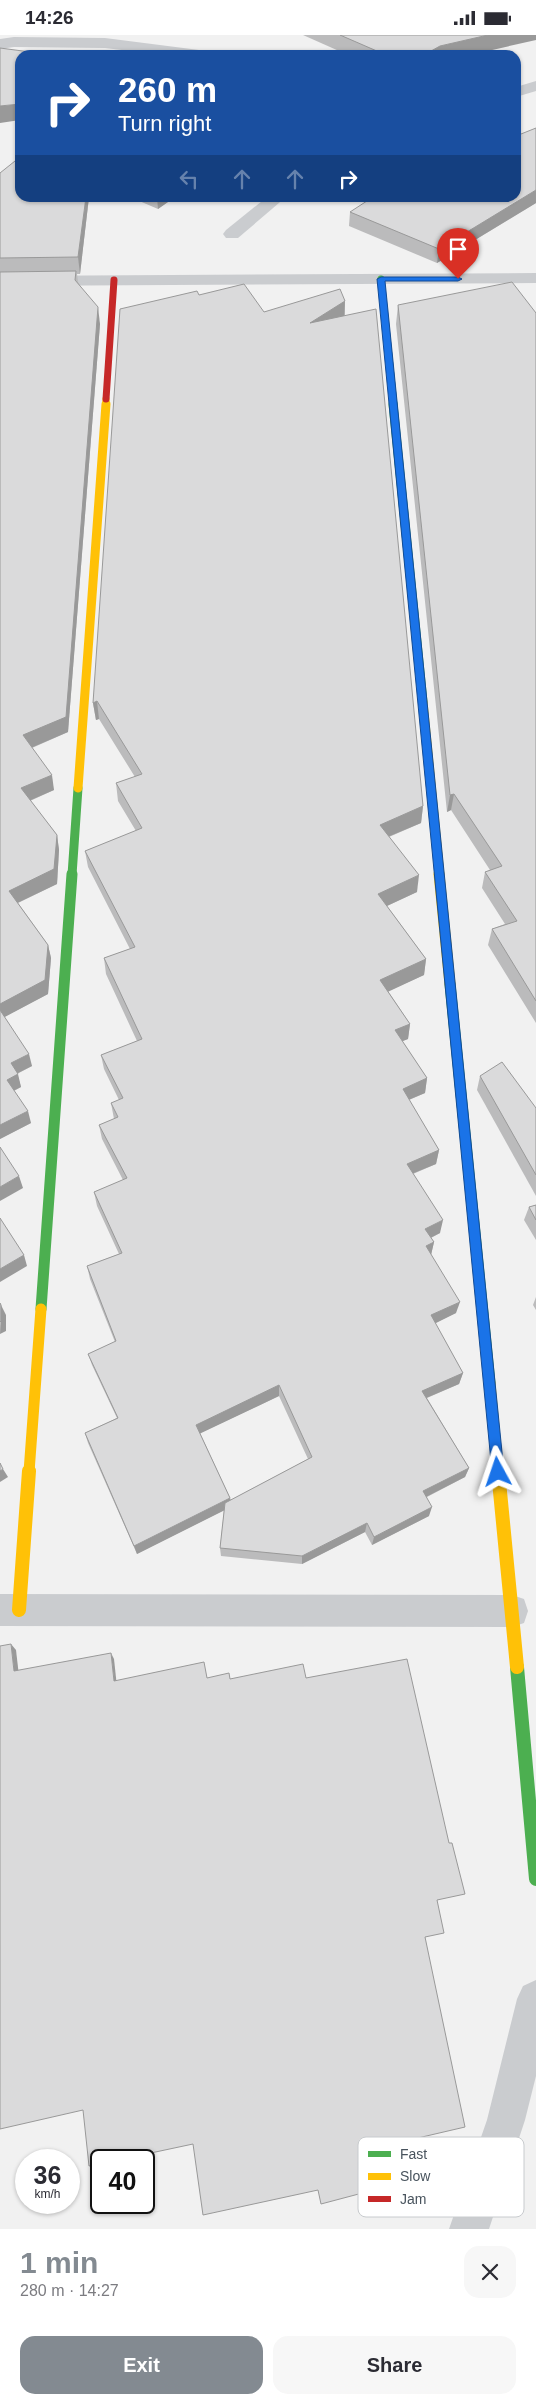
<!DOCTYPE html>
<html lang="en">
<head>
<meta charset="utf-8">
<style>
	body { margin:0; font-family:Arial,sans-serif; background:#f7f7f7; color:#2b2b33; height:100vh; display:flex; flex-direction:column; font-size:19px; white-space:nowrap }
	* { box-sizing:border-box; margin:0 }
	p { font-size:16px; color:#7c7c81 }
	.icon { flex:none; width:28px; height:28px; fill:none; stroke:currentColor; stroke-width:2; stroke-linecap:round; stroke-linejoin:round }
	.map { position:relative; height:2194px; overflow:hidden }
	.drawer { display:flex; flex-direction:column; background:#fff; flex:1 }
	.drawer>* { flex:none }
	.banner { position:absolute; left:15px; top:15px; width:506px; height:152px; border-radius:15px; box-shadow:0 1px 4px #0004; background:#1a4fa0; color:#fff; overflow:hidden }
	.speed { position:absolute; left:15px; top:2114px; display:flex; gap:10px; font-size:25px; font-weight:700; text-align:center }
	.speed>* { display:grid; place-content:center; width:65px; height:65px; border-radius:50%; background:#fff; box-shadow:0 1px 4px #0004; line-height:1 }
	.speed small { font-size:12px; font-weight:400 }
	.speed .limit { border:2px solid #111; border-radius:8px; background:#fff; color:#111 }
	.pin { position:absolute; display:grid; place-items:center; width:42px; height:42px; color:#fff; margin:-51px -21px; border-radius:50% 50% 50% 0; rotate:-45deg; box-shadow:0 0 5px #0007 }
	.pin .icon { rotate:45deg }
	.me { position:absolute; width:55px; margin:-28px; rotate:355deg; stroke-linejoin:round; filter:drop-shadow(0 0 4px #0008) }
	.turn { display:flex; align-items:center; gap:18px; height:105px; padding:0 20px; font-size:22px }
	.turn .icon { width:65px; height:65px; stroke-width:2.5 }
	.turn b { display:block; font-size:35px; line-height:42px }
	.lanes { display:flex; align-items:center; height:48px; padding:0 20px; background:#0003; justify-content:center; gap:25px; direction:ltr }
	.lanes .off { opacity:.35 }
	.round { display:grid; place-items:center; flex:none; width:52px; height:52px; border-radius:15px; background:#f7f7f7 }
	.summary { display:flex; align-items:center; justify-content:space-between; height:85px; padding:0 20px }
	h1 { font-size:30px; font-weight:600; line-height:38px; color:#838a91 }
	.action { display:flex; gap:10px; margin-top:auto; padding:10px 20px }
	.action a { flex:1; height:58px; border-radius:15px; background:#838a91; color:#fff; font-size:20px; font-weight:600; line-height:58px; text-align:center }
	.action a+a { background:#f7f7f7; color:#2b2b33 }
	.status { display:flex; justify-content:space-between; align-items:center; height:35px; padding:0 25px; background:#fff; direction:ltr }
	.status svg { height:14px; fill:currentColor }
	.map>svg:first-child { display:block }
</style>
</head>
<body>
<div class="status"><b>14:26</b><svg viewBox="0 0 49 12"><path d="M0 12V9h3v3zM5 12V6h3v6zM10 12V3h3v9zM15 12V0h3v12zM26 1h20v11H26zM47 4h2v5h-2z"/></svg></div>
<div class="map">
<svg width="536" height="2194" viewBox="0 0 536 2194">
	<rect width="100%" height="100%" fill="#f1f1f1"/>
	<g fill="none" stroke-linecap="round" stroke-linejoin="round">
		<g fill="#cacccf" fill-rule="evenodd">
			<path d="M 14,2 L 105,3 L 199,15 L 207,20 L 163,20 L 105,13 L 14,12 L 0,14 L 0,4 Z"/>
			<path d="M 536,46 L 536,56 L 516,62 L 516,52 Z"/>
			<path d="M 267,162 L 286,162 L 238,203 L 226,203 L 223,199 L 226,195 Z"/>
			<path d="M 536,238 L 536,248 L 0,251 L 0,241 Z"/>
			<path d="M 0,1559 L 512,1560 L 524,1564 L 528,1576 L 524,1588 L 512,1592 L 0,1591 Z"/>
			<path d="M 536,1945 L 536,2041 L 525,2085 L 489,2194 L 449,2194 L 487,2085 L 517,1964 L 523,1951 Z"/>
		</g>
		<path stroke="#4caf50" stroke-width="7" d="M 381,244 L 394,370"/>
		<g stroke="#4caf50" stroke-width="9">
			<path d="M 393,369 L 423,667"/>
			<path d="M 72,840 L 78,753"/>
		</g>
		<g stroke="#4caf50" stroke-width="11">
			<path d="M 450,949 L 490,1348"/>
			<path d="M 41,1274 L 72,839"/>
		</g>
		<path stroke="#4caf50" stroke-width="14" d="M 517,1632 L 536,1844"/>
		<path stroke="#ffc107" stroke-width="7" d="M 106,370 L 106,364"/>
		<g stroke="#ffc107" stroke-width="9">
			<path d="M 423,667 L 440,840"/>
			<path d="M 78,753 L 106,369"/>
		</g>
		<g stroke="#ffc107" stroke-width="11">
			<path d="M 439,839 L 450,949"/>
			<path d="M 490,1348 L 498,1437"/>
			<path d="M 29,1437 L 41,1274"/>
		</g>
		<g stroke="#ffc107" stroke-width="14">
			<path d="M 498,1436 L 517,1632"/>
			<path d="M 19,1575 L 29,1436"/>
		</g>
		<path stroke="#c62828" stroke-width="7" d="M 106,364 L 114,245"/>
	</g>
	<g fill="#bbbbbc" fill-rule="evenodd">
		<path d="M 303,0 L 536,0 L 470,20 L 348,20 Z"/>
		<path d="M 536,93 L 536,168 L 437,228 L 349,191 L 350,177 Z"/>
		<path d="M 0,138 L 20,162 L 89,162 L 80,239 L 77,239 L 78,247 L 100,289 L 68,697 L 32,713 L 54,755 L 30,766 L 57,800 L 59,815 L 57,849 L 18,868 L 48,910 L 51,923 L 48,959 L 4,982 L 32,1031 L 17,1039 L 21,1052 L 14,1056 L 31,1088 L 0,1104 Z"/>
		<path d="M 130,162 L 175,162 L 158,174 Z"/>
		<path d="M 199,260 L 264,277 L 345,266 L 345,281 L 423,771 L 421,788 L 389,802 L 417,857 L 387,871 L 426,924 L 424,940 L 388,956 L 410,989 L 408,1004 L 402,1006 L 427,1043 L 425,1058 L 409,1065 L 439,1115 L 436,1129 L 413,1139 L 440,1198 L 431,1203 L 434,1207 L 431,1220 L 456,1278 L 435,1288 L 463,1338 L 459,1349 L 427,1363 L 469,1433 L 465,1442 L 427,1462 L 429,1481 L 372,1510 L 365,1497 L 302,1529 L 221,1521 L 220,1513 L 224,1475 L 137,1519 L 88,1408 L 85,1398 L 117,1383 L 92,1330 L 88,1319 L 115,1307 L 90,1244 L 87,1231 L 119,1219 L 97,1171 L 94,1157 L 123,1145 L 102,1104 L 99,1090 L 114,1084 L 111,1068 L 119,1065 L 104,1034 L 101,1020 L 137,1006 L 106,939 L 104,923 L 130,914 L 88,832 L 85,816 L 136,796 L 118,766 L 116,748 L 135,742 L 99,684 L 96,685 L 93,668 ZM 279,1361 L 308,1424 L 231,1465 L 200,1398 Z"/>
		<path d="M 398,270 L 536,278 L 536,988 L 488,910 L 492,894 L 505,889 L 482,853 L 485,837 L 490,835 L 451,775 L 447,777 L 396,289 Z"/>
		<path d="M 480,1041 L 536,1073 L 536,1161 L 477,1055 Z"/>
		<path d="M 536,1170 L 536,1205 L 524,1185 L 529,1172 Z"/>
		<path d="M 536,1262 L 536,1275 L 533,1270 Z"/>
	</g>
	<g fill="#999">
		<path d="M 488,0 L 536,0 L 536,5 L 470,20 L 424,20 L 440,11 Z"/>
		<path d="M 20,69 L 20,85 L 0,88 L 0,71 Z"/>
		<path d="M 536,155 L 536,168 L 437,228 L 439,214 Z"/>
		<path d="M 86,162 L 89,162 L 80,239 L 78,222 Z"/>
		<path d="M 157,162 L 175,162 L 158,174 Z"/>
		<path d="M 345,266 L 344,285 L 310,288 Z"/>
		<path d="M 98,272 L 100,289 L 68,697 L 26,715 L 23,700 Z"/>
		<path d="M 97,666 L 99,684 L 96,685 L 93,668 Z"/>
		<path d="M 52,740 L 54,755 L 24,768 L 21,753 Z"/>
		<path d="M 454,759 L 451,775 L 447,777 L 450,760 Z"/>
		<path d="M 423,771 L 421,788 L 378,806 L 380,790 Z"/>
		<path d="M 57,800 L 59,815 L 57,849 L 13,870 L 9,856 Z"/>
		<path d="M 419,840 L 417,857 L 376,876 L 378,859 Z"/>
		<path d="M 48,910 L 51,923 L 48,959 L 1,984 L 0,981 L 0,969 Z"/>
		<path d="M 426,924 L 424,940 L 379,961 L 380,945 Z"/>
		<path d="M 410,989 L 408,1004 L 393,1010 L 395,995 Z"/>
		<path d="M 29,1019 L 32,1031 L 14,1040 L 11,1028 Z"/>
		<path d="M 18,1039 L 21,1052 L 11,1057 L 7,1045 Z"/>
		<path d="M 427,1043 L 425,1058 L 401,1068 L 403,1054 Z"/>
		<path d="M 28,1076 L 31,1088 L 0,1104 L 0,1090 Z"/>
		<path d="M 439,1115 L 436,1129 L 404,1142 L 407,1129 Z"/>
		<path d="M 19,1141 L 23,1153 L 0,1166 L 0,1152 Z"/>
		<path d="M 443,1185 L 440,1198 L 422,1207 L 425,1194 Z"/>
		<path d="M 434,1207 L 431,1220 L 426,1211 Z"/>
		<path d="M 24,1220 L 27,1231 L 0,1247 L 0,1234 Z"/>
		<path d="M 460,1267 L 456,1278 L 428,1292 L 431,1280 Z"/>
		<path d="M 1,1270 L 6,1280 L 6,1296 L 0,1299 Z"/>
		<path d="M 463,1338 L 459,1349 L 419,1366 L 422,1356 Z"/>
		<path d="M 279,1350 L 279,1361 L 197,1400 L 196,1390 Z"/>
		<path d="M 469,1433 L 465,1442 L 420,1465 L 423,1456 Z"/>
		<path d="M 3,1434 L 8,1442 L 0,1447 L 0,1436 Z"/>
		<path d="M 230,1463 L 231,1472 L 137,1519 L 134,1511 Z"/>
		<path d="M 432,1472 L 429,1481 L 372,1510 L 374,1502 Z"/>
		<path d="M 367,1488 L 365,1497 L 302,1529 L 302,1521 Z"/>
		<path d="M 11,1609 L 16,1615 L 19,1641 L 14,1636 Z"/>
		<path d="M 111,1618 L 114,1624 L 117,1652 L 114,1646 Z"/>
	</g>
	<g fill="#dadadb" stroke="#999">
		<path d="M 340,0 L 488,0 L 440,11 L 424,20 L 386,20 Z"/>
		<path d="M 0,13 L 53,20 L 20,20 L 20,69 L 0,71 Z"/>
		<path d="M 536,93 L 536,155 L 439,214 L 350,177 L 373,162 L 516,162 L 516,101 Z"/>
		<path d="M 20,122 L 20,162 L 86,162 L 78,222 L 0,223 L 0,138 Z"/>
		<path d="M 76,236 L 75,245 L 98,272 L 66,682 L 23,700 L 52,740 L 21,753 L 57,800 L 54,834 L 9,856 L 48,910 L 45,945 L 0,969 L 0,237 Z"/>
		<path d="M 512,247 L 536,278 L 536,966 L 492,894 L 517,886 L 485,837 L 502,831 L 454,759 L 450,760 L 398,270 Z"/>
		<path d="M 244,249 L 264,277 L 340,254 L 345,266 L 310,288 L 376,274 L 423,771 L 380,790 L 419,840 L 378,859 L 426,924 L 380,945 L 410,989 L 395,995 L 427,1043 L 403,1054 L 439,1115 L 407,1129 L 443,1185 L 425,1194 L 434,1207 L 426,1211 L 460,1267 L 431,1280 L 463,1338 L 422,1356 L 469,1433 L 423,1456 L 432,1472 L 374,1502 L 367,1488 L 302,1521 L 220,1513 L 225,1468 L 312,1422 L 279,1350 L 196,1390 L 230,1463 L 134,1511 L 85,1398 L 118,1383 L 88,1319 L 116,1306 L 87,1231 L 122,1218 L 94,1157 L 127,1143 L 99,1090 L 118,1082 L 111,1068 L 123,1063 L 101,1020 L 142,1004 L 104,923 L 135,912 L 85,816 L 142,793 L 116,748 L 142,739 L 97,666 L 93,668 L 120,274 L 197,256 L 199,260 Z"/>
		<path d="M 0,975 L 29,1019 L 11,1028 L 18,1039 L 7,1045 L 28,1076 L 0,1090 Z"/>
		<path d="M 502,1027 L 536,1073 L 536,1140 L 480,1041 Z"/>
		<path d="M 0,1112 L 19,1141 L 0,1152 Z"/>
		<path d="M 536,1170 L 536,1185 L 529,1172 Z"/>
		<path d="M 0,1183 L 24,1220 L 0,1234 Z"/>
		<path d="M 0,1268 L 1,1270 L 1,1286 L 0,1287 Z"/>
		<path d="M 0,1428 L 3,1434 L 0,1436 Z"/>
		<path d="M 11,1609 L 14,1636 L 111,1618 L 114,1646 L 204,1627 L 207,1643 L 229,1638 L 230,1644 L 303,1629 L 306,1643 L 407,1624 L 449,1808 L 452,1808 L 465,1859 L 437,1865 L 444,1898 L 425,1902 L 465,2092 L 362,2116 L 370,2156 L 321,2169 L 318,2155 L 203,2180 L 193,2109 L 118,2125 L 101,2125 L 101,2129 L 89,2131 L 83,2075 L 0,2094 L 0,1611 Z"/>
	</g>
	<path fill="#1a73e8" stroke="#114b97" d="M 381,242 L 458,242 L 462,244 L 458,246 L 385,246 L 504,1437 L 503,1441 L 498,1443 L 493,1441 L 492,1437 L 377,244 Z"/>
	<rect x="358" y="2102" width="166" height="80" rx="8" fill="#fff" stroke="#c8cbce" stroke-width="1"/>
	<rect x="368" y="2116" width="23" height="6" fill="#4caf50"/>
	<rect x="368" y="2138" width="23" height="7" fill="#ffc107"/>
	<rect x="368" y="2161" width="23" height="6" fill="#c62828"/>
	<g font-size="14" fill="#48535d">
		<text x="400" y="2124">Fast</text>
		<text x="400" y="2146">Slow</text>
		<text x="400" y="2169">Jam</text>
	</g>
</svg>
<div class="speed"><div>36<small>km/h</small></div><div class="limit">40</div></div>
<div class="pin" style="left:458px;top:244px;background:#d93025"><svg class="icon" aria-label="arrive" viewBox="0 0 24 24"><path d="M6 21V4h12l-3 4 3 4H6"/></svg></div>
<svg class="me" style="left:498px;top:1437px" viewBox="-20 -20 40 40"><path d="M0-17L14 15 0 8-14 15z" fill="#1a73e8" stroke="#fff" stroke-width="4"/></svg>
<div class="banner">
<div class="turn"><svg class="icon" aria-label="right" viewBox="0 0 24 24"><path d="M7 20v-9h11M14 6l5 5-5 5"/></svg><div><b>260 m</b>Turn right</div></div>
<div class="lanes"><svg class="icon off" aria-label="left" viewBox="0 0 24 24"><path d="M17 20v-9H6M10 6l-5 5 5 5"/></svg><svg class="icon off" aria-label="ahead" viewBox="0 0 24 24"><path d="M12 20V5M6 11l6-6 6 6"/></svg><svg class="icon off" aria-label="ahead" viewBox="0 0 24 24"><path d="M12 20V5M6 11l6-6 6 6"/></svg><svg class="icon" aria-label="right" viewBox="0 0 24 24"><path d="M7 20v-9h11M14 6l5 5-5 5"/></svg></div>
</div>
</div>
<section class="drawer">
<div class="summary"><div><h1>1 min</h1><p>280 m · 14:27</p></div><a class="round"><svg class="icon" aria-label="close" viewBox="0 0 24 24"><path d="M6 6l12 12M18 6L6 18"/></svg></a></div>
<div class="action"><a>Exit</a><a>Share</a></div>
</section>
</body>
</html>
